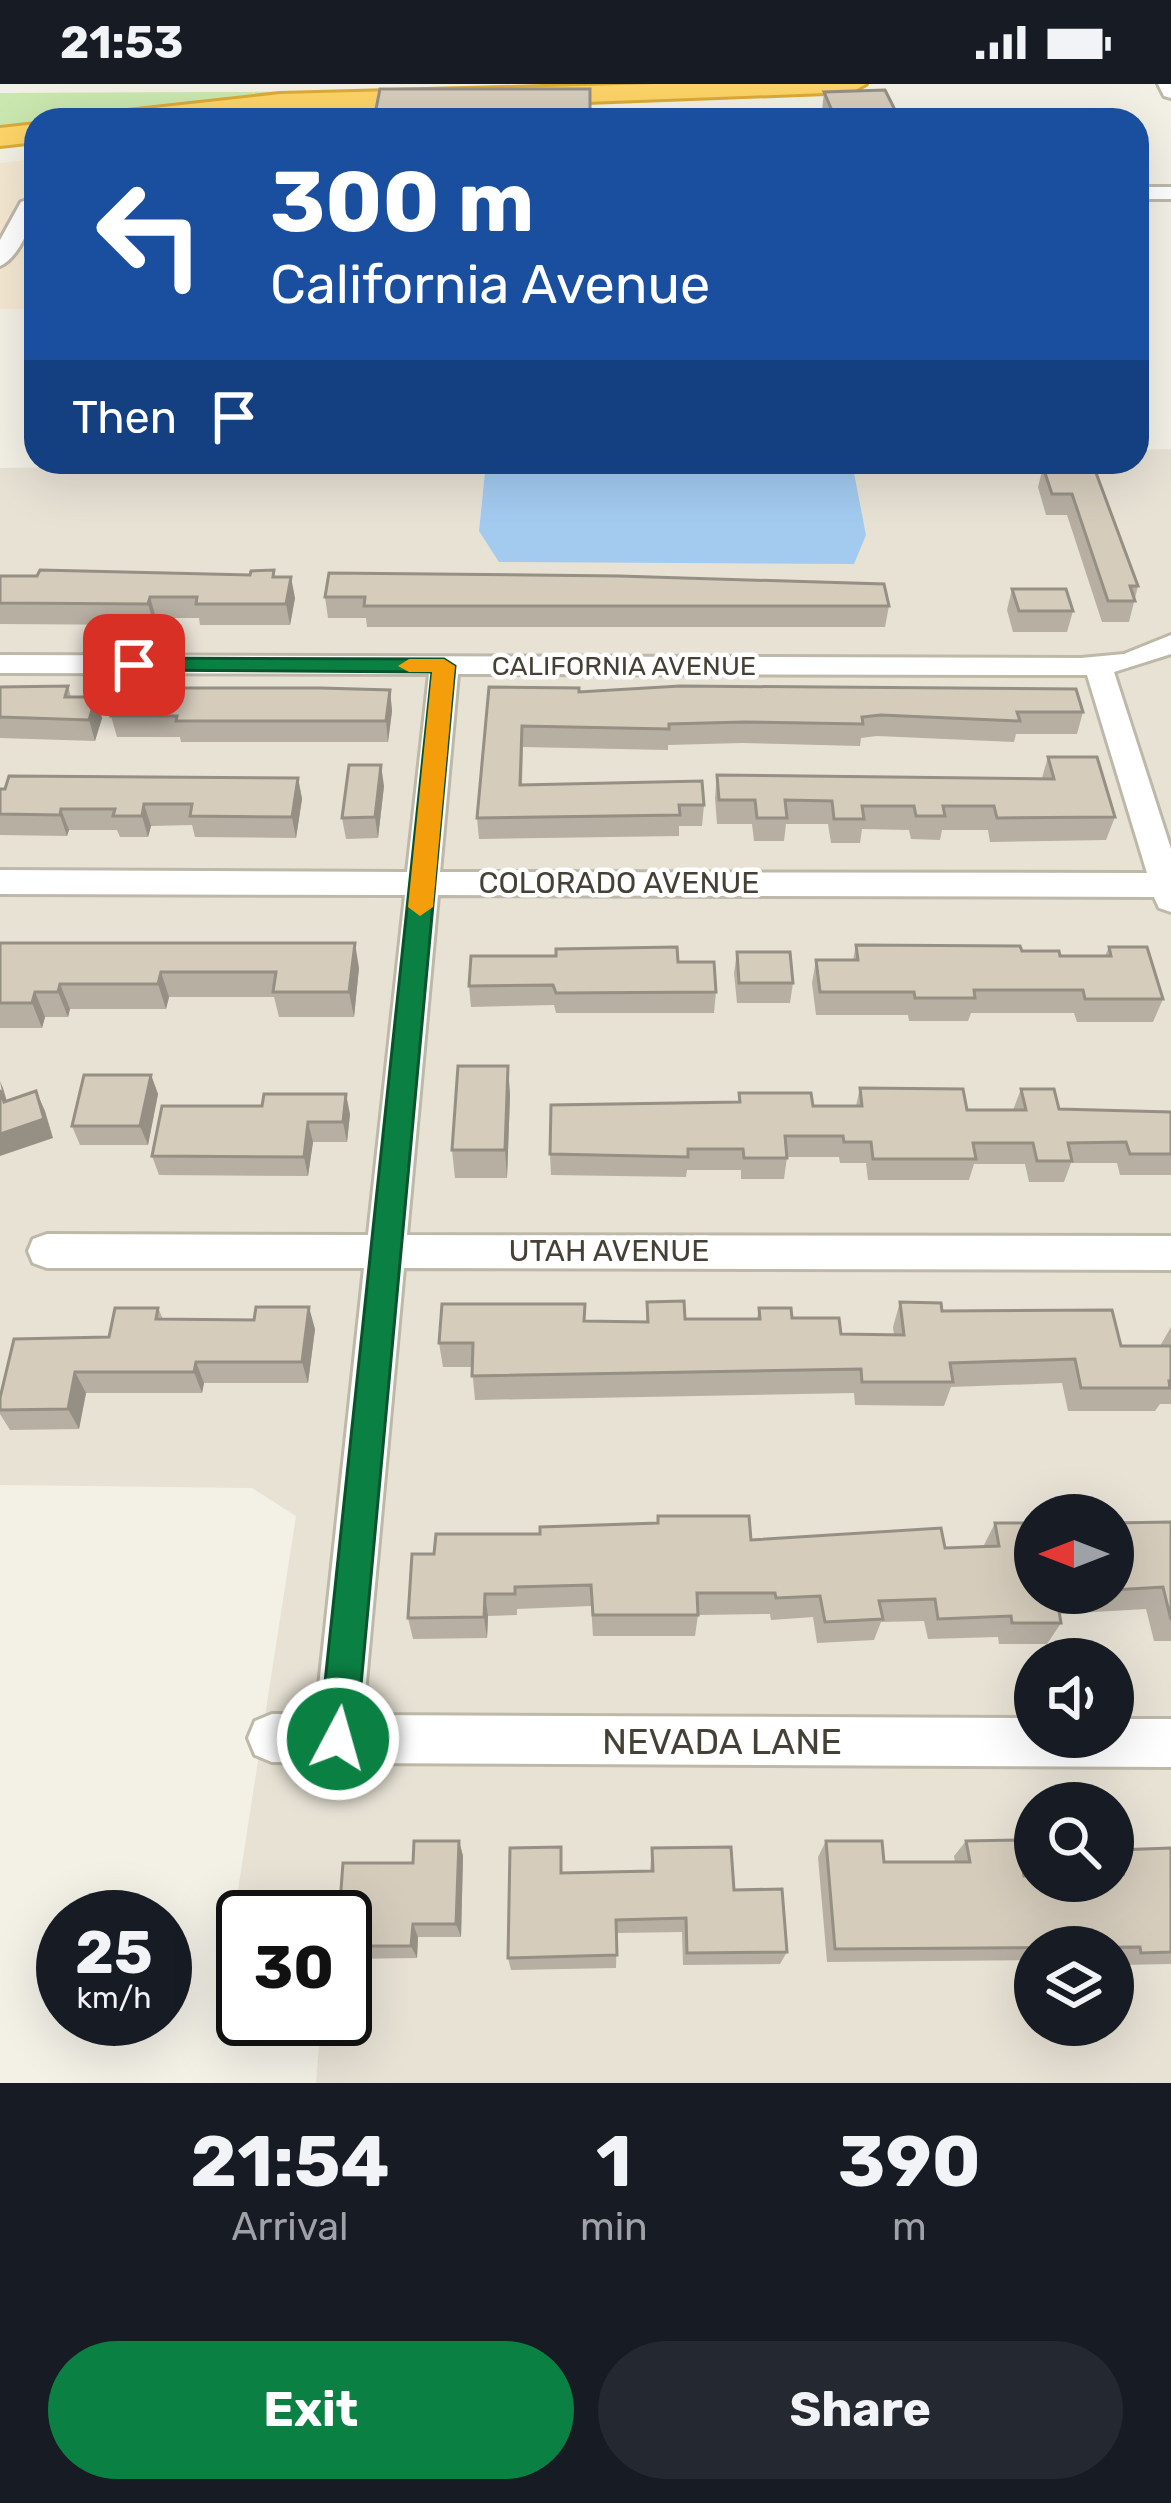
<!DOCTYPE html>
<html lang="en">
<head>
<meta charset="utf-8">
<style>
	body { margin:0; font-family:Rubik,sans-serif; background:#242831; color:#f1f3f6; height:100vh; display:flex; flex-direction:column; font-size:45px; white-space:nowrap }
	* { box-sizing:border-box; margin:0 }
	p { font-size:39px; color:#9ea1a6 }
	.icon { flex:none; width:66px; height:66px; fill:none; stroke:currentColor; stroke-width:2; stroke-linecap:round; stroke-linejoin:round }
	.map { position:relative; height:1999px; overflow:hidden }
	.panel { display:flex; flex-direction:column; background:#171b24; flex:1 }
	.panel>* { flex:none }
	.guide { position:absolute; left:24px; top:24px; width:1125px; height:366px; border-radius:36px; box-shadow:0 12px 48px #0002; background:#1a4fa0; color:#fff; overflow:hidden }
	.needle { width:78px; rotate:270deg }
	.tools { position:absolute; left:1014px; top:1410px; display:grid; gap:24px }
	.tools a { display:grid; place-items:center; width:120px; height:120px; border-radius:50%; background:#171b24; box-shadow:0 12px 48px #0002; font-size:60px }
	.speed { position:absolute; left:36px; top:1806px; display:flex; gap:24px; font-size:60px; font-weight:700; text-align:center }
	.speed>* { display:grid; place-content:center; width:156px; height:156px; border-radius:50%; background:#171b24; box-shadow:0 12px 48px #0002; line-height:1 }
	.speed small { font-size:30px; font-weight:400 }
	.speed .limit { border:6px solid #111; border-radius:18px; background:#fff; color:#111 }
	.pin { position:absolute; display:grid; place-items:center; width:102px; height:102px; color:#fff; margin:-51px; border-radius:24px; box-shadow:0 6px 18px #0006 }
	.me { position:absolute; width:132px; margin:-66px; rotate:6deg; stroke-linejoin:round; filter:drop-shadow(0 0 9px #0008) }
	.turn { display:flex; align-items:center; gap:42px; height:252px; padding:0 48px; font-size:54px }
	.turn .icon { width:156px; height:156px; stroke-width:2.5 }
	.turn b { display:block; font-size:84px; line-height:102px }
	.then { display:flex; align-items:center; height:114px; padding:0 48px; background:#0003; gap:24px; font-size:45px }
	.eta { display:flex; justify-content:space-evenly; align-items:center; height:204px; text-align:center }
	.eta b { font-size:72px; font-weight:700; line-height:84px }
	.primary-button { display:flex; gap:24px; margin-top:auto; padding:24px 48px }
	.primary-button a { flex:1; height:138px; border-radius:72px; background:#0b8043; color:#fff; font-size:48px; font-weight:700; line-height:138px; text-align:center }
	.primary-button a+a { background:#242831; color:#f1f3f6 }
	.status { display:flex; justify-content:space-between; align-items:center; height:84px; padding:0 60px; background:#171b24; direction:ltr }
	.status svg { height:33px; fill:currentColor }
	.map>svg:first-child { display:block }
</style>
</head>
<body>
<div class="status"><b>21:53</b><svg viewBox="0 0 49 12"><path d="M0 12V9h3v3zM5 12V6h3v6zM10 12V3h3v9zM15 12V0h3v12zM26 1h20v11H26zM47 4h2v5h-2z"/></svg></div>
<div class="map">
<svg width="1171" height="1999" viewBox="0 0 1171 1999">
	<rect width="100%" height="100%" fill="#f3f0e6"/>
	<path fill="#e7e2d4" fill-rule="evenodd" d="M 1171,365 L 1171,1999 L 316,1999 L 321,1935 L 345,1935 L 345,1833 L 243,1833 L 243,1840 L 233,1838 L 296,1432 L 252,1404 L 0,1401 L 0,384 L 486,378 L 479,446 L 866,451 L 852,378 L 1137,378 L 1137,366 ZM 1035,1431 L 1113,1431 L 1113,1509 L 1035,1509 ZM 1035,1575 L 1113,1575 L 1113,1653 L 1035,1653 ZM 1035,1719 L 1113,1719 L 1113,1797 L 1035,1797 ZM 1035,1863 L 1113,1863 L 1113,1941 L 1035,1941 Z"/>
	<path fill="#f5e8d2" d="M 36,75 L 36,225 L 0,225 L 0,79 Z"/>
	<path fill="#cae7af" d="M 388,7 L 242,17 L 101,36 L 36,36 L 36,45 L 0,49 L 0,9 Z"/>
	<path fill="#a3cbf0" d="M 486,378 L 852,378 L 866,451 L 854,480 L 499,478 L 479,447 Z"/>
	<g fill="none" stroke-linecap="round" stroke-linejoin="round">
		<g stroke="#beb8a9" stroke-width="6">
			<g id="minor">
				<path d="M 1158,0 L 1171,0 L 1171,14 L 1164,12 Z"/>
				<rect x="1137" y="103" width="34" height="12"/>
				<path d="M 36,113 C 36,134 19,174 0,182 L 0,156 L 21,118 Z"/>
				<path d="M 1171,551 L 1171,570 L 1114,588 L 1171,765 L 1171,828 L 1159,824 L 1154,813 L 438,811 L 407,1151 L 1171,1152 L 1171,1186 L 404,1184 L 363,1631 L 1035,1634 L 1035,1653 L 1113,1653 L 1113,1635 L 1171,1635 L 1171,1683 L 337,1679 L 272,1678 L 255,1671 L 248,1654 L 255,1637 L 272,1630 L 316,1630 L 364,1184 L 47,1184 L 33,1179 L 28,1167 L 33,1155 L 47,1150 L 368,1151 L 405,811 L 0,810 L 0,786 L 407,788 L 429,590 L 0,589 L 0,571 L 1081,574 L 1124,570 ZM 458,590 L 1087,591 L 1147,789 L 440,788 Z"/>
			</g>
		</g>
		<g stroke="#dcaa37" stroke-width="6">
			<g id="highway">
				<path d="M 655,0 L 866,0 L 852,8 L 113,36 L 127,27 L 280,10 Z"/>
				<path d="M 36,40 L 36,58 L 0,62 L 0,44 Z"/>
			</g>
		</g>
		<use href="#minor" fill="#fff" fill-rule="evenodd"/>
		<use href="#highway" fill="#fcd468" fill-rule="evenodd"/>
	</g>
	<g fill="#b7afa2">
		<path d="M 824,8 L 900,36 L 821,36 Z"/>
		<path d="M 1050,378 L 1116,378 L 1097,391 L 1138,502 L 1129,538 L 1102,538 L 1067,431 L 1046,431 L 1038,403 L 1043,383 Z"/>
		<path d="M 0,492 L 275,493 L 295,514 L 290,541 L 200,541 L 199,534 L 156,534 L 154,541 L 0,540 Z"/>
		<path d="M 1012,505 L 1073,527 L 1067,548 L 1013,548 L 1007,526 Z"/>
		<path d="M 325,513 L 889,522 L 885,543 L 367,543 L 366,534 L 328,534 Z"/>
		<path d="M 68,602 L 71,613 L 96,613 L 102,634 L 95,657 L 0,654 L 0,603 Z"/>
		<path d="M 489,603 L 579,608 L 1083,628 L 1077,650 L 1016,650 L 1014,658 L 877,652 L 861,654 L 860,662 L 742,659 L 668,661 L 668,666 L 523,663 L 522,701 L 704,721 L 702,742 L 679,742 L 679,752 L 479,755 L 477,734 Z"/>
		<path d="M 390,606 L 392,627 L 388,658 L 181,658 L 180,653 L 117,653 L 111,632 Z"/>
		<path d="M 1048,673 L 1115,733 L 1106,756 L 990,758 L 988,746 L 942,746 L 940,756 L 911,755 L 909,746 L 862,745 L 860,759 L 831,759 L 828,740 L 786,740 L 784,757 L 754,757 L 752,740 L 717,740 L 715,714 L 717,691 L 1042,694 Z"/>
		<path d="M 298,694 L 302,715 L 296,754 L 195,753 L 192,741 L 151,742 L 148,753 L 120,753 L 117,746 L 69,746 L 67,752 L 0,751 L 0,705 Z"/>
		<path d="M 384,702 L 378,754 L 346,755 L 342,734 Z"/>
		<path d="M 0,859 L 359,884 L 354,933 L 279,933 L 274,913 L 169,913 L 166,925 L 70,925 L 68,933 L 45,933 L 42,944 L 0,944 Z"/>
		<path d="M 856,861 L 1022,867 L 1060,872 L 1105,872 L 1109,863 L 1163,915 L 1153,938 L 1077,938 L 1074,929 L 971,929 L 968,937 L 909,937 L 908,931 L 816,931 L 812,899 L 816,876 L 853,876 Z"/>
		<path d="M 737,868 L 793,899 L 790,919 L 737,919 L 734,889 Z"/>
		<path d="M 678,878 L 716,908 L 714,929 L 556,929 L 554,921 L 471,923 L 469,902 Z"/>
		<path d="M 508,982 L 510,1012 L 507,1094 L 455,1094 L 452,1066 Z"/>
		<path d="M 151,991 L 158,1010 L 148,1061 L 80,1061 L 72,1042 Z"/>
		<path d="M 860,1004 L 967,1026 L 1013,1026 L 1021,1005 L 1059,1025 L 1171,1028 L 1171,1091 L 1120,1091 L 1117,1079 L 1071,1079 L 1064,1098 L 1029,1098 L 1025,1080 L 974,1080 L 969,1096 L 868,1096 L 866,1079 L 840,1079 L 839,1073 L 787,1073 L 784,1095 L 741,1095 L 741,1086 L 687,1086 L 686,1093 L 551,1091 L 550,1070 L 738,1018 L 739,1009 L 813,1022 L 856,1022 Z"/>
		<path d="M 350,1030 L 347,1058 L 313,1058 L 308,1092 L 159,1091 L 152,1072 Z"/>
		<path d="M 647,1218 L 685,1235 L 757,1235 L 759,1224 L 841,1250 L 894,1251 L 893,1243 L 900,1218 L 1121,1262 L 1160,1262 L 1171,1243 L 1171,1320 L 1160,1320 L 1155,1327 L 1068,1327 L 1062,1299 L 951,1303 L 944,1322 L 855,1321 L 854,1309 L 475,1316 L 472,1283 L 443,1283 L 439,1259 L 585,1237 L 646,1238 Z"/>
		<path d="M 158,1224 L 163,1235 L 315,1245 L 308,1299 L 204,1299 L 202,1309 L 86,1309 L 79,1345 L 10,1346 L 0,1330 L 0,1314 Z"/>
		<path d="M 1171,1438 L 1171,1557 L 1154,1557 L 1146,1525 L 1060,1530 L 1061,1539 L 1047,1560 L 999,1560 L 998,1553 L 928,1555 L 924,1537 L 881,1538 L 874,1556 L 817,1559 L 813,1533 L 771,1536 L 770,1530 L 698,1531 L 695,1552 L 593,1552 L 591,1522 L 517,1525 L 517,1531 L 488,1532 L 487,1554 L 413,1555 L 408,1534 L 412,1470 L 751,1456 L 945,1464 L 983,1463 L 995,1439 L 1035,1509 L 1113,1509 L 1113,1439 Z"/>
		<path d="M 459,1757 L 463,1772 L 461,1853 L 418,1853 L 417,1874 L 345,1875 L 345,1862 L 413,1779 Z"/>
		<path d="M 826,1757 L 884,1778 L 955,1778 L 954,1772 L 966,1757 L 1024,1792 L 1113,1797 L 1113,1770 L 1117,1766 L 1171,1764 L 1171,1880 L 1122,1881 L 1121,1875 L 1113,1875 L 1113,1863 L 1035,1863 L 1035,1876 L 827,1878 L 818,1773 Z"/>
		<path d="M 652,1764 L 734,1806 L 787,1868 L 780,1880 L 683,1881 L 682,1848 L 617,1849 L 616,1884 L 511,1886 L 508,1874 L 562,1789 L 650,1787 Z"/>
	</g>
	<g fill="#958f84">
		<path d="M 1092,378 L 1116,378 L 1086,398 Z"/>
		<path d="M 291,493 L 295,514 L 290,541 L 286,520 Z"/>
		<path d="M 150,513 L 156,534 L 154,541 L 148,520 Z"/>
		<path d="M 390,606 L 392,627 L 388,658 L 386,637 Z"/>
		<path d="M 96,613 L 102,634 L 95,657 L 89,636 Z"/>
		<path d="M 381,681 L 384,702 L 378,754 L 375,733 Z"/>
		<path d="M 298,694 L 302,715 L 296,754 L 292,733 Z"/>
		<path d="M 144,720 L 151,742 L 148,753 L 142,732 Z"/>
		<path d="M 61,725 L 69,746 L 67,752 L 60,731 Z"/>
		<path d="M 355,859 L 359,884 L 354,933 L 349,908 Z"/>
		<path d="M 161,888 L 169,913 L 166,925 L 158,900 Z"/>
		<path d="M 60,900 L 70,925 L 68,933 L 58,908 Z"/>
		<path d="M 35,908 L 45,933 L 42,944 L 32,919 Z"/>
		<path d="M 508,982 L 510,1012 L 507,1094 L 505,1066 Z"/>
		<path d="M 151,991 L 158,1010 L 148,1061 L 140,1042 Z"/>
		<path d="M 0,997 L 3,1004 L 13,1038 L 4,1018 Z"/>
		<path d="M 36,1007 L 45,1027 L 53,1054 L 0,1072 L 0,1050 Z"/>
		<path d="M 346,1010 L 350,1030 L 347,1058 L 343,1038 Z"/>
		<path d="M 308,1038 L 313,1058 L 308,1092 L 304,1073 Z"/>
		<path d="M 309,1223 L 315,1245 L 308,1299 L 302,1278 Z"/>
		<path d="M 196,1278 L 204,1299 L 202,1309 L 194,1288 Z"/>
		<path d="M 75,1288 L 86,1309 L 79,1345 L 68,1325 Z"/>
		<path d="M 485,1510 L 488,1532 L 487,1554 L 484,1533 Z"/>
		<path d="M 459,1757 L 463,1772 L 461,1853 L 456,1840 Z"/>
		<path d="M 413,1840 L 418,1853 L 417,1874 L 411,1862 Z"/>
	</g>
	<g fill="#d5ccbc" stroke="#958f84" stroke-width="3">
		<path d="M 380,5 L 590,5 L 590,36 L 374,35 Z"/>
		<path d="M 885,6 L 900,36 L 836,36 L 824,8 Z"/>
		<path d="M 1050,378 L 1092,378 L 1138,502 L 1130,502 L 1135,517 L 1108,517 L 1072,410 L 1052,410 L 1043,383 Z"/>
		<path d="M 40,486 L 250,491 L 251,487 L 274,486 L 273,493 L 291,493 L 286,520 L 196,520 L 197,513 L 150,513 L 148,520 L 0,519 L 0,492 L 37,492 Z"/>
		<path d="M 329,489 L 619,492 L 884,500 L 889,522 L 364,522 L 365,513 L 325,513 Z"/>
		<path d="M 1012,505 L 1066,505 L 1073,527 L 1019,527 Z"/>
		<path d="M 68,602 L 65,613 L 96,613 L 89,636 L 0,633 L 0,603 Z"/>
		<path d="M 680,602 L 1076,605 L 1083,628 L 1017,628 L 1020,637 L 881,631 L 862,633 L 863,640 L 744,638 L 669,640 L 669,645 L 522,642 L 520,701 L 702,697 L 704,721 L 679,721 L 680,731 L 477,734 L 489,603 L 579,604 L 579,608 Z"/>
		<path d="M 119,604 L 321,604 L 390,606 L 386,637 L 176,637 L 177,632 L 111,632 Z"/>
		<path d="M 1048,673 L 1097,673 L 1115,733 L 997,734 L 994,722 L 943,722 L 945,732 L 916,732 L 914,722 L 862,722 L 864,735 L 834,735 L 832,717 L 785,716 L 787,734 L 757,734 L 755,716 L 719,716 L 717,691 L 1054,695 Z"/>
		<path d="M 349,681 L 381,681 L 375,733 L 342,734 Z"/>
		<path d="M 9,692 L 298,694 L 292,733 L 190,732 L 192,720 L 144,720 L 142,732 L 113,732 L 115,725 L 61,725 L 60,731 L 0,730 L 0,705 L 5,705 Z"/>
		<path d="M 0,859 L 355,859 L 349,908 L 273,908 L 276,888 L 161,888 L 158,900 L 60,900 L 58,908 L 35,908 L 32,919 L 0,919 Z"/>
		<path d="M 856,861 L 1020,862 L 1022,867 L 1059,867 L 1060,872 L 1111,872 L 1109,863 L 1147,863 L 1163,915 L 1085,915 L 1083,906 L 974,906 L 975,914 L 915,914 L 914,908 L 820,908 L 816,876 L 858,876 Z"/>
		<path d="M 677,863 L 678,878 L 714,878 L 716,908 L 556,909 L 553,901 L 469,902 L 471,872 L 556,872 L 556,865 Z"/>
		<path d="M 737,868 L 790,868 L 793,899 L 739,899 Z"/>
		<path d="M 458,982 L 508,982 L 505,1066 L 452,1066 Z"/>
		<path d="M 84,991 L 151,991 L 140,1042 L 72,1042 Z"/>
		<path d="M 860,1004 L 963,1005 L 967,1026 L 1026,1026 L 1021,1005 L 1054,1005 L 1059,1025 L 1171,1028 L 1171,1070 L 1130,1070 L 1126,1058 L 1068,1059 L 1072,1077 L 1037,1077 L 1033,1059 L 973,1059 L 976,1075 L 873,1075 L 871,1058 L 844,1058 L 843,1052 L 785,1052 L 787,1074 L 744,1074 L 743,1065 L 688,1065 L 688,1073 L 550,1070 L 551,1021 L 740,1018 L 739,1009 L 811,1009 L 813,1022 L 862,1022 Z"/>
		<path d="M 0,1006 L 4,1018 L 36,1007 L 44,1035 L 0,1050 Z"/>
		<path d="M 264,1010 L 346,1010 L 343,1038 L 308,1038 L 304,1073 L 152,1072 L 162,1022 L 262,1022 Z"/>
		<path d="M 684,1217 L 685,1235 L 760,1235 L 759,1224 L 791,1224 L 792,1234 L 839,1234 L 841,1250 L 904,1251 L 900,1218 L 941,1219 L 942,1227 L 1112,1226 L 1121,1262 L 1171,1262 L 1171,1297 L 1169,1297 L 1170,1304 L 1081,1304 L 1075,1275 L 950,1279 L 953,1298 L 862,1298 L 861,1285 L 472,1292 L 473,1259 L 439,1259 L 442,1220 L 585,1220 L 584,1237 L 648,1238 L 647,1218 Z"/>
		<path d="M 256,1223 L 309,1223 L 302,1278 L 196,1278 L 194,1288 L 75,1288 L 68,1325 L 0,1326 L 0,1314 L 14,1255 L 109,1253 L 115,1224 L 158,1224 L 156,1235 L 254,1236 Z"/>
		<path d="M 658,1432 L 749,1432 L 751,1456 L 941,1444 L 945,1464 L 999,1462 L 995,1439 L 1035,1439 L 1035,1509 L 1074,1509 L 1056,1510 L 1061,1539 L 1012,1539 L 1011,1532 L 938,1535 L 935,1515 L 879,1517 L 883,1535 L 825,1538 L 820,1512 L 776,1514 L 775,1509 L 697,1509 L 698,1531 L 593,1531 L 591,1501 L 515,1503 L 515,1510 L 485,1510 L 484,1533 L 408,1534 L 412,1470 L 434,1470 L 436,1450 L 540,1450 L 540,1443 L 658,1439 Z"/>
		<path d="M 1171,1438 L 1171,1536 L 1163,1503 L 1113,1506 L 1113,1439 Z"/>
		<path d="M 1018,1756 L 1024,1792 L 1035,1792 L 1035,1797 L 1113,1797 L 1113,1790 L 1123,1790 L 1117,1766 L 1171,1764 L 1171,1868 L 1141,1869 L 1140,1863 L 835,1865 L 826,1757 L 882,1757 L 884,1778 L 970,1778 L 966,1757 Z"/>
		<path d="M 414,1757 L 459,1757 L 456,1840 L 413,1840 L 411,1862 L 345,1862 L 345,1833 L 339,1833 L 343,1779 L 413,1779 Z"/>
		<path d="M 561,1763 L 561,1789 L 653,1787 L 652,1764 L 731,1763 L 734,1806 L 782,1805 L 787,1868 L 687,1869 L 686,1834 L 616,1836 L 617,1871 L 508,1874 L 510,1764 Z"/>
	</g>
	<path fill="#0b8043" stroke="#07532c" stroke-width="3" d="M 134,574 L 444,575 L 455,582 L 356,1655 L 350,1668 L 338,1673 L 325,1668 L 319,1655 L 432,588 L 126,586 L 123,581 Z"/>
	<path fill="#f59e0b" d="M 444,575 L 455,582 L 433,823 L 420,832 L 408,823 L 432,588 L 409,588 L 398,582 L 409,575 Z"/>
	<g text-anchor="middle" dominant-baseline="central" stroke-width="9" stroke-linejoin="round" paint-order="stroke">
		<g font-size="27" fill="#464136" stroke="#fff">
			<text x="624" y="582">CALIFORNIA AVENUE</text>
		</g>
		<g font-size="30" fill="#464136" stroke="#fff">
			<text x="619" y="799">COLORADO AVENUE</text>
			<text x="609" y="1167">UTAH AVENUE</text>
		</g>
		<g font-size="36" fill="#464136" stroke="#fff">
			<text x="722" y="1657">NEVADA LANE</text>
		</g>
	</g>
</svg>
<div class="tools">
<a><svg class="needle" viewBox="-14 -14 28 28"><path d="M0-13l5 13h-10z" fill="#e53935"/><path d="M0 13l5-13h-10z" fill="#9ea1a6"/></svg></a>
<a><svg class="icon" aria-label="sound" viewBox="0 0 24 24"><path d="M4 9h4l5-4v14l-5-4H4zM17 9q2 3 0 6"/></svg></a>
<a><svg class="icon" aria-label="search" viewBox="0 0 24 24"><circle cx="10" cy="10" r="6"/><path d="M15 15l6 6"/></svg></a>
<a><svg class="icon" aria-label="layers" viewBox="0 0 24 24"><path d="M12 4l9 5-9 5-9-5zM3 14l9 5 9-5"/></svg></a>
</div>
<div class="speed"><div>25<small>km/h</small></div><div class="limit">30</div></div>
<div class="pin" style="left:134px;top:581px;background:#d93025"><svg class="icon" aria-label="arrive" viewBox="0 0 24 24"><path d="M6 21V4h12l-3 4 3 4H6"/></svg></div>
<svg class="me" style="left:338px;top:1655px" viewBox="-20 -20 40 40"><circle r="17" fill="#0b8043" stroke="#fff" stroke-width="3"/><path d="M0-11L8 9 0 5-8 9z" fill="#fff"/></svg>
<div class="guide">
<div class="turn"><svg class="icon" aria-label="left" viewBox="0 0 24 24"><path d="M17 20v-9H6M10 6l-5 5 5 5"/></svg><div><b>300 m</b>California Avenue</div></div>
<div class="then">Then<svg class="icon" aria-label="arrive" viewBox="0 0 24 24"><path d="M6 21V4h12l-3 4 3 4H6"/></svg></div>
</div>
</div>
<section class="panel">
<div class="eta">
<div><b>21:54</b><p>Arrival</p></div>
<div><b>1</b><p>min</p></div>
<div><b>390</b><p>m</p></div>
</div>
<div class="primary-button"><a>Exit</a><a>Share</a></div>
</section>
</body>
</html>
